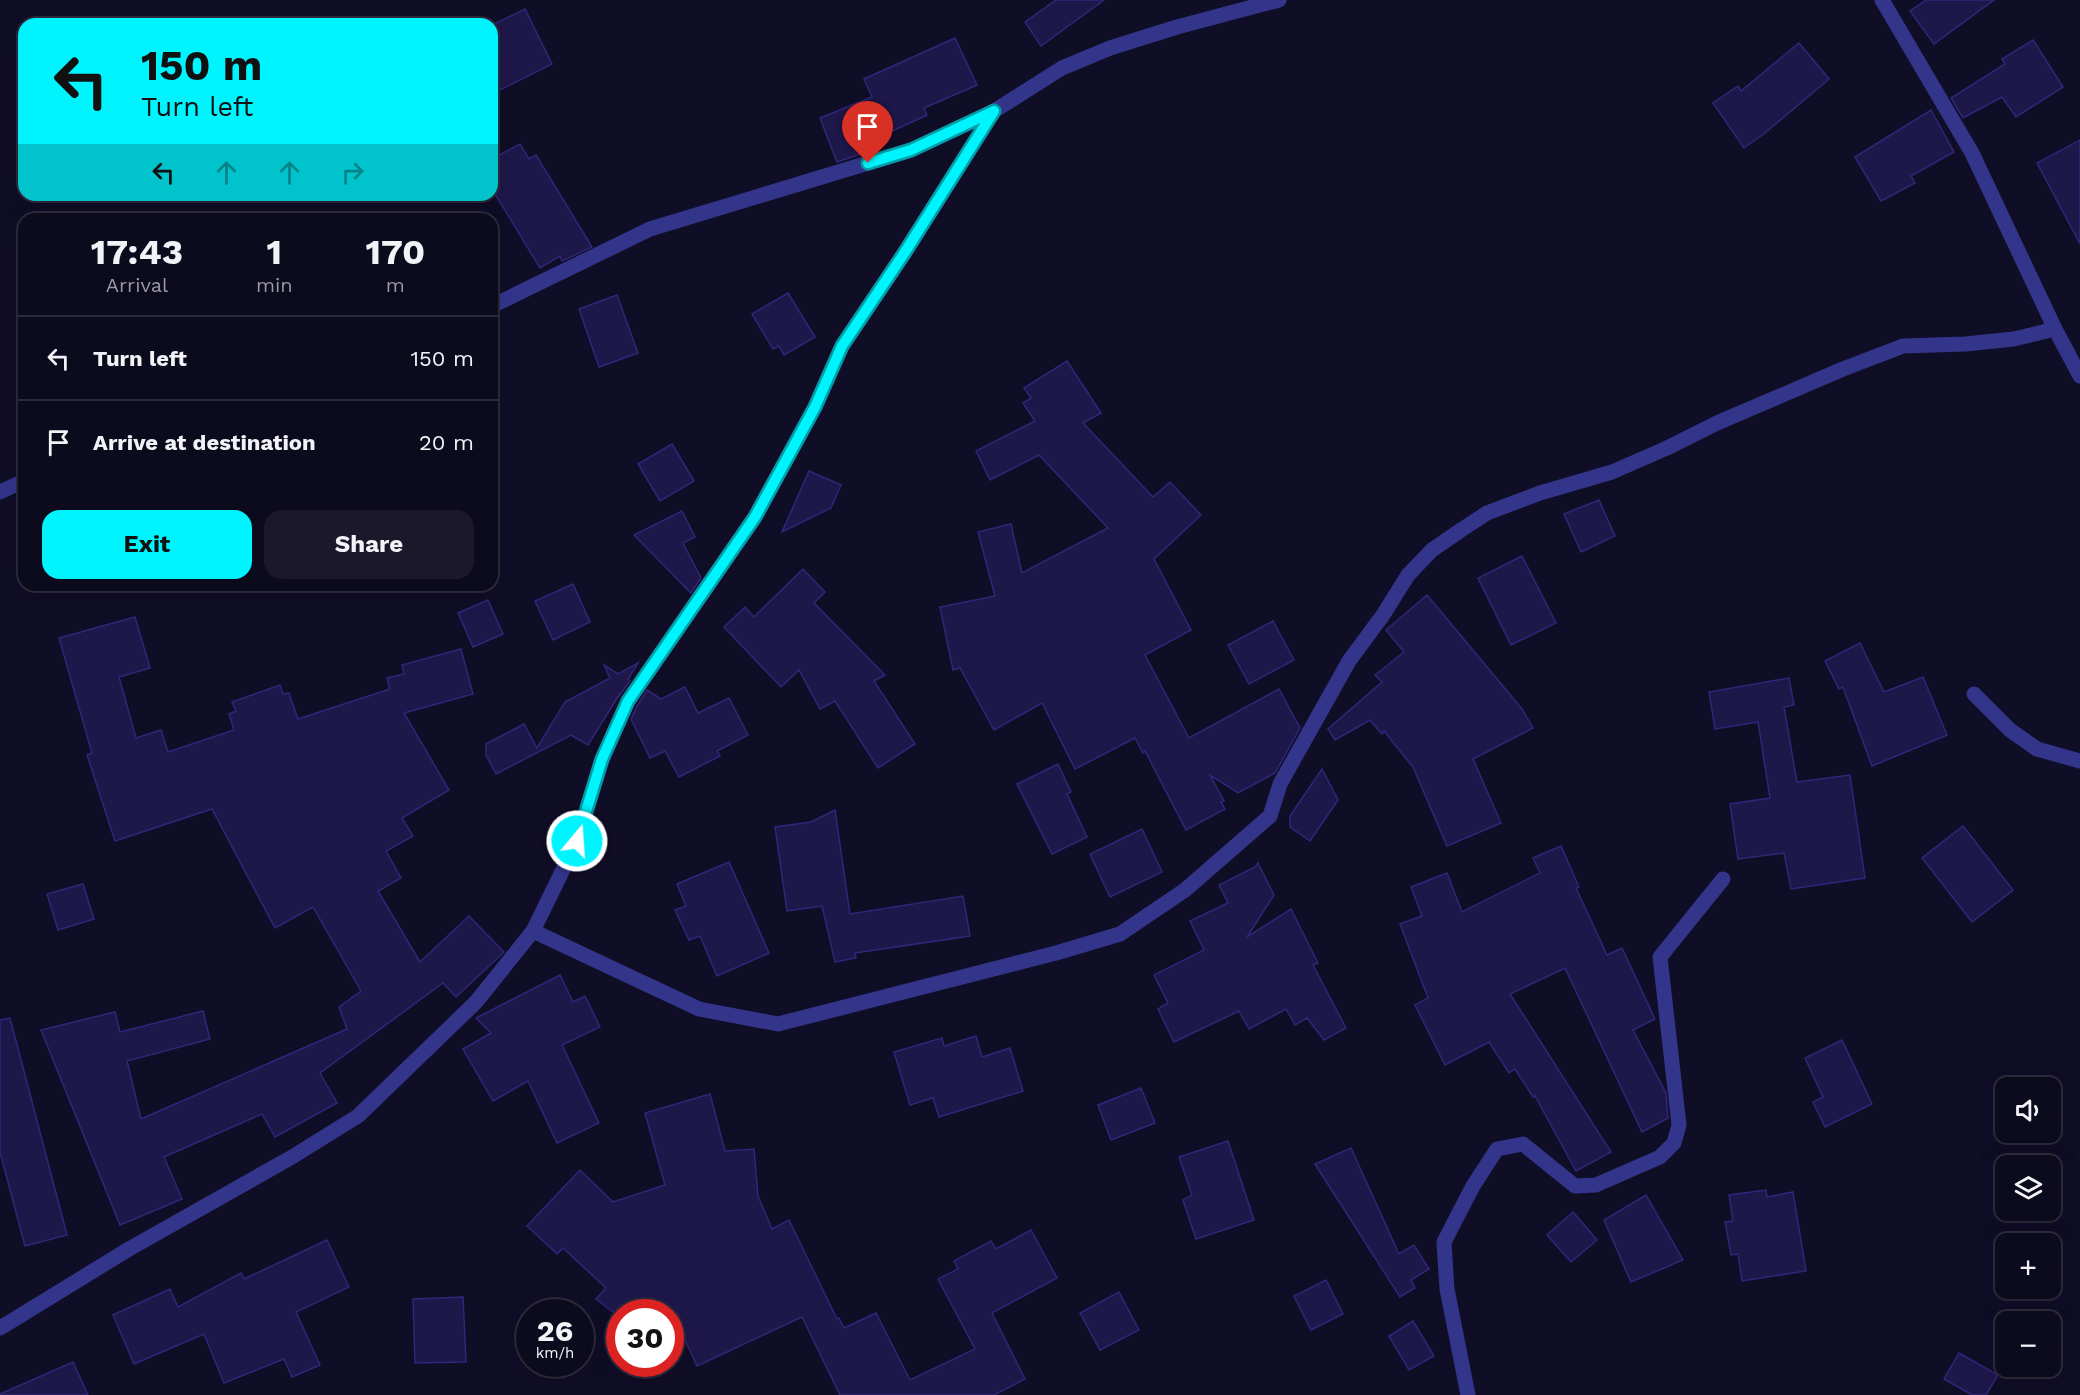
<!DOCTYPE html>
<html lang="en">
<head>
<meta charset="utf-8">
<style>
	body { margin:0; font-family:"Work Sans",sans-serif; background:#1a182a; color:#f1f3f6; height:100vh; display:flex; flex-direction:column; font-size:22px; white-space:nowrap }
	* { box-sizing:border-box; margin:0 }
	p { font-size:20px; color:#9a9aa4 }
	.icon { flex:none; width:33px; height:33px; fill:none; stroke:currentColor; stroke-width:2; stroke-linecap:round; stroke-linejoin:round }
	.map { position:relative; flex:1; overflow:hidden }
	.drawer { position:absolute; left:18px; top:213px; width:480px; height:378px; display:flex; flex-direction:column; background:#0c0a1d; border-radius:18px; box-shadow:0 6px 24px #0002,0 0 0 2px #2c2b3b }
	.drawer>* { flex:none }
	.guide { position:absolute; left:18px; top:18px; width:480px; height:183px; border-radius:18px; box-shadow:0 6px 24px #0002,0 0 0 2px #2c2b3b; background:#00f4fe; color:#111; overflow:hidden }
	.buttons { position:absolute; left:1995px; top:1077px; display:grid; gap:12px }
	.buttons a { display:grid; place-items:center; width:66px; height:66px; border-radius:12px; background:#0c0a1d; box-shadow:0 6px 24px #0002,0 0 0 2px #2c2b3b; font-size:30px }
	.speed { position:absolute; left:516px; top:1299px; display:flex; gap:12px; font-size:30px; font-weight:700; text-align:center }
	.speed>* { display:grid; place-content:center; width:78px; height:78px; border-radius:50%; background:#0c0a1d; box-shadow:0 6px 24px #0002,0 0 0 2px #2c2b3b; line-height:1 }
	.speed small { font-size:15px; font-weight:400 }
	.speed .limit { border:9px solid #d22; background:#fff; color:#111 }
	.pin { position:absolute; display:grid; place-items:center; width:51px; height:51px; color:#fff; margin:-62px -26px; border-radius:50% 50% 50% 0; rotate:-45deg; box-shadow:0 0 6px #0007 }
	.pin .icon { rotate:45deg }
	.me { position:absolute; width:66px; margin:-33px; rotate:18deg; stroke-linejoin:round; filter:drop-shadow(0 0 4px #0008) }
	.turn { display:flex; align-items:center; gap:21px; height:126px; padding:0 24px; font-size:27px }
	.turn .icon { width:78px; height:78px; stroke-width:2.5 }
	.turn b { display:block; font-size:42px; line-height:51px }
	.lanes { display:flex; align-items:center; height:57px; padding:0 24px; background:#0003; justify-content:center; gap:30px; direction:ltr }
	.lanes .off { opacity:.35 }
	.eta { display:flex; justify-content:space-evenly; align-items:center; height:102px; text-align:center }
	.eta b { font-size:36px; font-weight:700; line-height:42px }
	.primary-button { display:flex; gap:12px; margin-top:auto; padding:12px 24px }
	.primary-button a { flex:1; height:69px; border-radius:18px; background:#00f4fe; color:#111; font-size:24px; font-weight:700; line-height:69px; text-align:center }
	.primary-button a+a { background:#1a182a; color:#f1f3f6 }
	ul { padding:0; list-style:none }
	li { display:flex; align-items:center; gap:18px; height:84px; padding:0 24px; border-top:2px solid #2c2b3b }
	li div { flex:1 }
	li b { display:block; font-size:22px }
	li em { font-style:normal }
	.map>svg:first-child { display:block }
</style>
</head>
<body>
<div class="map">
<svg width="2080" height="1395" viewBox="0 0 2080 1395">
	<rect width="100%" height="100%" fill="#100d27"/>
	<g fill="#1e174a" stroke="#312679" stroke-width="1.5">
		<path d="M 1056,0 L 1104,0 L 1041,46 L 1025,22 Z"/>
		<path d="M 1926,0 L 1994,0 L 1934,44 L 1910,11 Z"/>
		<path d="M 525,9 L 552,64 L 492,94 L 492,25 Z"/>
		<path d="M 955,38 L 977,85 L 924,108 L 927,115 L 877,138 L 881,147 L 837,162 L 820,118 L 872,97 L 864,79 Z"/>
		<path d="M 2033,40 L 2063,87 L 2016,117 L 2002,97 L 1963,118 L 1951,98 L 2005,64 L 2002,59 Z"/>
		<path d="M 1799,43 L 1829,79 L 1765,133 L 1744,148 L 1713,103 L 1738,86 L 1741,91 Z"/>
		<path d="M 1931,110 L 1954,152 L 1911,176 L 1915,183 L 1881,201 L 1855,157 Z"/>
		<path d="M 2080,140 L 2080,244 L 2037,163 Z"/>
		<path d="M 520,144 L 529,159 L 536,155 L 592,247 L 562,261 L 560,256 L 540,268 L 492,189 L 492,159 Z"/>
		<path d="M 788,293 L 815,337 L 784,355 L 779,346 L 773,349 L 752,314 Z"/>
		<path d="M 617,295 L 638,353 L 599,367 L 579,309 Z"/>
		<path d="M 1067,361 L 1101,413 L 1083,423 L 1153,497 L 1170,482 L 1201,515 L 1154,559 L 1191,630 L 1145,655 L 1189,738 L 1279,689 L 1300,728 L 1275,773 L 1238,793 L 1210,775 L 1224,801 L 1221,802 L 1225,809 L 1186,830 L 1145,751 L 1143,753 L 1135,738 L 1075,769 L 1042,703 L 994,730 L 960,668 L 953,670 L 940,607 L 995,596 L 978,532 L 1011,524 L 1022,573 L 1108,528 L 1039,455 L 990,480 L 976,451 L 1035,421 L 1023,403 L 1031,398 L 1024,388 Z"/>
		<path d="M 672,444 L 694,481 L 660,501 L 638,464 Z"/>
		<path d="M 809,471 L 841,485 L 831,508 L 782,532 Z"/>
		<path d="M 1599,500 L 1615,536 L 1581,552 L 1564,514 Z"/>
		<path d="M 682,511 L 695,537 L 683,543 L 701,578 L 691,593 L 634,535 Z"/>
		<path d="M 1522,556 L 1556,623 L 1511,645 L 1478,578 Z"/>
		<path d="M 803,569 L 825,592 L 814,603 L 885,675 L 874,681 L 915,744 L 878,768 L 835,701 L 820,709 L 799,670 L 781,687 L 724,627 L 745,607 L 754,617 Z"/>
		<path d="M 573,584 L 590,622 L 553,640 L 535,601 Z"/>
		<path d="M 1427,595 L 1522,709 L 1533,728 L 1473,759 L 1501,823 L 1447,846 L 1413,767 L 1384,731 L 1382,734 L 1370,720 L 1335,740 L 1328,729 L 1382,682 L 1375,675 L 1404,652 L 1386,630 Z"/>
		<path d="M 488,600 L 503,634 L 473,647 L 458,613 Z"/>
		<path d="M 135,617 L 150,668 L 119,677 L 136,738 L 161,730 L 168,752 L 234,730 L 229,714 L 236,711 L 232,702 L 280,685 L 283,694 L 289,693 L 298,719 L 390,689 L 387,678 L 404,674 L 402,665 L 461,649 L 473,694 L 404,713 L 449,790 L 402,818 L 413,836 L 386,851 L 401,878 L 378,891 L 420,962 L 469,916 L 504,952 L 456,997 L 443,983 L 320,1073 L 337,1103 L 275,1137 L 262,1114 L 164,1157 L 182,1199 L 120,1225 L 41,1030 L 115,1012 L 120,1032 L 203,1011 L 210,1039 L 127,1061 L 141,1119 L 347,1029 L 339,1007 L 361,991 L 313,907 L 275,928 L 212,809 L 115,841 L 87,755 L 92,753 L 59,638 Z"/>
		<path d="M 1273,621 L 1294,660 L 1249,684 L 1228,645 Z"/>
		<path d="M 1860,643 L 1884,692 L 1923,677 L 1947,735 L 1872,766 L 1843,687 L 1839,689 L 1825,661 Z"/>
		<path d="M 638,663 L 628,679 L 630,681 L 619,696 L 619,695 L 588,745 L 571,735 L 496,774 L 486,755 L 486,744 L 524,724 L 537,748 L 565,702 L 610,678 L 604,665 L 618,674 Z"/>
		<path d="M 1789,678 L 1794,705 L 1784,707 L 1797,782 L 1850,775 L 1865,878 L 1791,889 L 1784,853 L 1738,859 L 1730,804 L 1770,798 L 1758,722 L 1715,729 L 1709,692 Z"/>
		<path d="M 685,687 L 698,713 L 729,698 L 748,735 L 717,751 L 720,756 L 679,777 L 665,751 L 650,758 L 631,719 L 637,706 L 647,690 L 661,699 Z"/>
		<path d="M 1058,764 L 1071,792 L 1067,794 L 1087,837 L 1052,854 L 1017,784 Z"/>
		<path d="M 1322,769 L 1338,800 L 1310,841 L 1290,827 L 1290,816 Z"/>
		<path d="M 835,810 L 850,914 L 963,896 L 970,936 L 855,953 L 856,958 L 835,962 L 822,906 L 787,911 L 775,827 L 811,822 Z"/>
		<path d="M 1963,826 L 2013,890 L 1972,922 L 1922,858 Z"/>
		<path d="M 1142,829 L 1162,872 L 1110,897 L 1090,854 Z"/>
		<path d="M 1561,846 L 1579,887 L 1576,888 L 1607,955 L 1622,948 L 1655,1019 L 1633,1030 L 1666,1093 L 1668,1118 L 1642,1132 L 1565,968 L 1510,994 L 1611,1152 L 1576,1171 L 1535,1096 L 1533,1097 L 1515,1069 L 1509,1073 L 1489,1042 L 1445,1065 L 1415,1005 L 1428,998 L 1400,924 L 1422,916 L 1411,887 L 1447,873 L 1462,912 L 1540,873 L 1533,858 Z"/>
		<path d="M 729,862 L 769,953 L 717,976 L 700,936 L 689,940 L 675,910 L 686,906 L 677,884 Z"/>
		<path d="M 1258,863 L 1274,895 L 1247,937 L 1291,909 L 1318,963 L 1313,965 L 1346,1028 L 1324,1040 L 1307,1018 L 1295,1025 L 1286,1009 L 1249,1029 L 1239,1011 L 1174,1042 L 1158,1009 L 1168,1003 L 1154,975 L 1204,950 L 1190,921 L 1228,903 L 1219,885 L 1255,867 Z"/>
		<path d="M 83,884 L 94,919 L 58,930 L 47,894 Z"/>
		<path d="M 560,975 L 573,1002 L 585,996 L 600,1027 L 562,1045 L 599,1123 L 557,1143 L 528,1081 L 493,1101 L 463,1049 L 491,1033 L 476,1018 Z"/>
		<path d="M 10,1018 L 67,1235 L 25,1246 L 0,1152 L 0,1020 Z"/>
		<path d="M 976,1036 L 982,1057 L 1010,1048 L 1023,1091 L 939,1117 L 933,1098 L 910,1105 L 894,1052 L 942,1038 L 944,1046 Z"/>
		<path d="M 1842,1040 L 1872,1104 L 1825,1127 L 1813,1102 L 1823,1097 L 1805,1058 Z"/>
		<path d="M 1141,1088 L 1155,1123 L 1111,1140 L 1098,1105 Z"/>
		<path d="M 710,1094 L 725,1151 L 754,1149 L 758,1196 L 772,1229 L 789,1220 L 837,1319 L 839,1318 L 844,1328 L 876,1313 L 910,1380 L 975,1349 L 938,1279 L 958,1269 L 954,1261 L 991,1241 L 996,1249 L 1031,1230 L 1057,1278 L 992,1313 L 1025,1379 L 994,1395 L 840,1395 L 802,1317 L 697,1366 L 672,1312 L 613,1312 L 596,1299 L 606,1288 L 563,1248 L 557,1254 L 527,1226 L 580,1170 L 613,1202 L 665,1185 L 645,1113 Z"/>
		<path d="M 1228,1141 L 1254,1220 L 1196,1239 L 1183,1200 L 1192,1195 L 1179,1157 Z"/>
		<path d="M 1351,1148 L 1399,1254 L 1414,1245 L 1429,1269 L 1411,1280 L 1415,1288 L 1400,1297 L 1315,1164 Z"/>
		<path d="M 1766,1190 L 1767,1197 L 1793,1192 L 1806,1271 L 1742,1281 L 1738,1254 L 1731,1255 L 1725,1222 L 1733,1221 L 1729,1195 Z"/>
		<path d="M 1646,1195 L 1683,1260 L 1631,1282 L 1604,1220 Z"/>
		<path d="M 1573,1212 L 1597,1240 L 1571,1262 L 1547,1235 Z"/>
		<path d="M 327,1240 L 349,1287 L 296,1312 L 320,1365 L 292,1377 L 284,1359 L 224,1383 L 204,1334 L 134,1364 L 113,1315 L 170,1289 L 178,1307 L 241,1273 L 244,1279 Z"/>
		<path d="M 1326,1280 L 1343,1314 L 1311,1330 L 1294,1296 Z"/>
		<path d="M 1119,1292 L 1139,1330 L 1100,1350 L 1080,1313 Z"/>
		<path d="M 463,1297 L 466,1362 L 415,1363 L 413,1299 Z"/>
		<path d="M 1413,1321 L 1434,1356 L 1409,1370 L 1389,1336 Z"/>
		<path d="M 1959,1353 L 1998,1375 L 1986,1395 L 1972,1395 L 1944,1379 Z"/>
		<path d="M 73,1362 L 88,1395 L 0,1395 L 0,1394 Z"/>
	</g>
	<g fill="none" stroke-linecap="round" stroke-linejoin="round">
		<g stroke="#33358b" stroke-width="15">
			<path d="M 1882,0 L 1972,153 L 2055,329 L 2080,376"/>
			<path d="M 492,306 L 650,229 L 911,150 L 994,111 L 1062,68 L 1110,48 L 1177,27 L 1279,0"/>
			<path d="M 0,492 L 24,481"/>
			<path d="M 1974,694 L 2010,730 L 2037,749 L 2080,761"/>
			<path d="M 533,931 L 699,1009 L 778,1024 L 1056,953 L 1120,934 L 1185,890 L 1270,816 L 1280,784 L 1349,661 L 1383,615 L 1408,575 L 1432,550 L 1461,530 L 1487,513 L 1540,493 L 1612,472 L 1667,448 L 1717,423 L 1843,369 L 1903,346 L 1965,344 L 2014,339 L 2055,329"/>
			<path d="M 0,1328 L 129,1249 L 292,1157 L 358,1116 L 476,1002 L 533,931 L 577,841 L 602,760 L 628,701 L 755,517 L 815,407 L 842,346 L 905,252 L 994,111"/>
			<path d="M 1468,1395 L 1447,1289 L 1444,1242 L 1473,1186 L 1497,1149 L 1523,1144 L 1575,1186 L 1596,1185 L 1660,1157 L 1674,1143 L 1679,1125 L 1660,957 L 1723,879"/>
		</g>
	</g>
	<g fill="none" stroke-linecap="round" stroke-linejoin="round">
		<g stroke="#009fa5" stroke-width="15">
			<path id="route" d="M 577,841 L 602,759 L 628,701 L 755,517 L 815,407 L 842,346 L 905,252 L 994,111 L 911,150 L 868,163"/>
		</g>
		<use href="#route" stroke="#00f4fe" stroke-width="10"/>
	</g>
</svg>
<div class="buttons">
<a><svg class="icon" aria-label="sound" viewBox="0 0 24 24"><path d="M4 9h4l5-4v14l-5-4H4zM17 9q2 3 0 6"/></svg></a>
<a><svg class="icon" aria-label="layers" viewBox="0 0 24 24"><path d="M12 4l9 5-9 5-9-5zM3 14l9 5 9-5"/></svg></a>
<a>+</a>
<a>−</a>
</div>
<div class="speed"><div>26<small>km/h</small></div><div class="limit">30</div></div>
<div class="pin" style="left:868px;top:163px;background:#d93025"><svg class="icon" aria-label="arrive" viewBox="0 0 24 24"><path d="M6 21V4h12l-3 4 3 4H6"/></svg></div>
<svg class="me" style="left:577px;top:841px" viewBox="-20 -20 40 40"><circle r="17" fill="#00f4fe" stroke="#fff" stroke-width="3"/><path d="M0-11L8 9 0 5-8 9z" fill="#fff"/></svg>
<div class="guide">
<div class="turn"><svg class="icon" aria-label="left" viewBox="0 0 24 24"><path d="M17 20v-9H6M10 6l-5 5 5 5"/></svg><div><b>150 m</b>Turn left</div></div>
<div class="lanes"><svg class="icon" aria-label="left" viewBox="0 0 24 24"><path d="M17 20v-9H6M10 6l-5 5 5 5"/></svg><svg class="icon off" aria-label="ahead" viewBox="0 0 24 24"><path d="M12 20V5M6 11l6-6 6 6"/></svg><svg class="icon off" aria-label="ahead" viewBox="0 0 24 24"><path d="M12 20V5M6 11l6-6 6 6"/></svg><svg class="icon off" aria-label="right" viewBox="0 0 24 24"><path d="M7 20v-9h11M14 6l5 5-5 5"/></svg></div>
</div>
<section class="drawer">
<div class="eta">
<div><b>17:43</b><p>Arrival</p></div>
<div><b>1</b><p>min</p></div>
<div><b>170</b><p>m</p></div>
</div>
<ul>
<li><svg class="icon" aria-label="left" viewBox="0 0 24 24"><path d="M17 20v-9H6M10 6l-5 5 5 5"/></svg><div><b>Turn left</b></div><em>150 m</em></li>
<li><svg class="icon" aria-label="arrive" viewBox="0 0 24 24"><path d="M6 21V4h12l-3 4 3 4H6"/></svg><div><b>Arrive at destination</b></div><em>20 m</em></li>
</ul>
<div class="primary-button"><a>Exit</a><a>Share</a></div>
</section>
</div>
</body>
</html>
